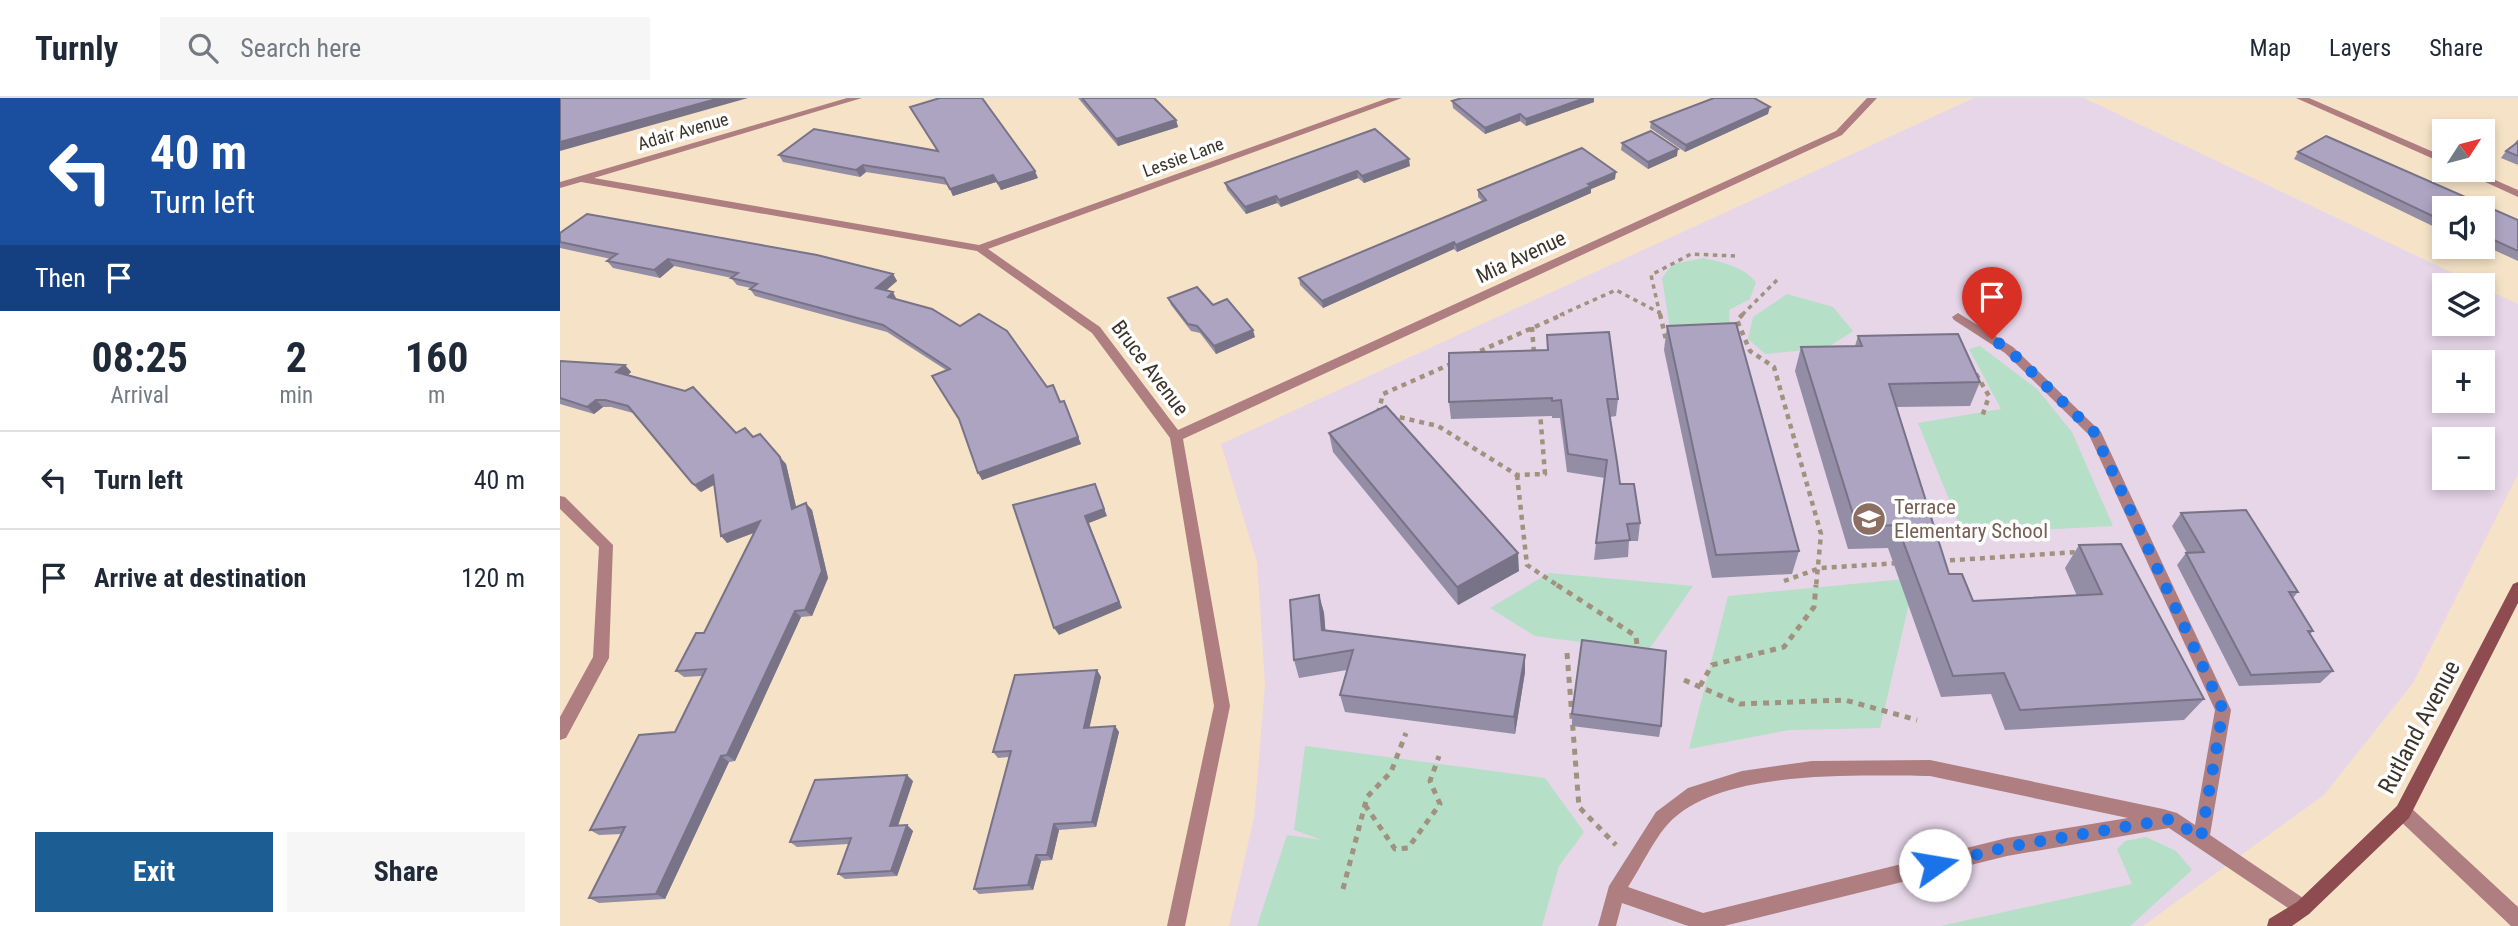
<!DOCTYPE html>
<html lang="en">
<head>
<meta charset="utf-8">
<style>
	body { margin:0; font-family:"Roboto Condensed",sans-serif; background:#f6f6f7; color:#1f2937; height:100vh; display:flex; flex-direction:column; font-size:26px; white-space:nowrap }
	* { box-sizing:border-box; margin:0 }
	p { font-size:23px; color:#747a83 }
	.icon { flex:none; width:38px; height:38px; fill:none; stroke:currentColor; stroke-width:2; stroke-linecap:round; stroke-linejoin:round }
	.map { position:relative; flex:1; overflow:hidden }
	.panel { display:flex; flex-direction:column; background:#fff; width:560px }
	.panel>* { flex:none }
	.guide { background:#1a4fa0; color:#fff; overflow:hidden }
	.needle { width:46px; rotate:54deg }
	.buttons { position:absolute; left:1872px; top:21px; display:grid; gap:14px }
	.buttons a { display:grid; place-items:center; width:63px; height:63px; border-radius:0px; background:#fff; box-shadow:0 4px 10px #0003; font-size:35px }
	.pin { position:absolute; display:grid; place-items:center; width:60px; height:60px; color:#fff; margin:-72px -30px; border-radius:50% 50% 50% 0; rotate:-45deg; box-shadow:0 0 7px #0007 }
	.pin .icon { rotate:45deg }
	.me { position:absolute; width:77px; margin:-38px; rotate:77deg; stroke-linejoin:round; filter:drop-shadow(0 0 5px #0008) }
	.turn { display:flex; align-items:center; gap:24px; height:147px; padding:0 35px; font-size:32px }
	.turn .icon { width:91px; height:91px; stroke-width:2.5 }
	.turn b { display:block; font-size:49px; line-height:60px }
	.then { display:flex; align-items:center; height:66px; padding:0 35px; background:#0003; gap:14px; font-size:26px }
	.eta { display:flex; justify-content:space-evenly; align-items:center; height:119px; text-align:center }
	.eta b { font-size:42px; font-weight:700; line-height:49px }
	.cta { display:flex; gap:14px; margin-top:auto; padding:14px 35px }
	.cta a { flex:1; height:80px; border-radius:0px; background:#1c5d93; color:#fff; font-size:28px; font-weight:700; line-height:80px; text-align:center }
	.cta a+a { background:#f6f6f7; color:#1f2937 }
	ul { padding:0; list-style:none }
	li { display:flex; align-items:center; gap:21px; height:98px; padding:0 35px; border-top:2px solid #e0e1e3 }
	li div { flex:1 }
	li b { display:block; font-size:26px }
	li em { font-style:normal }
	header { display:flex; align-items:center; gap:42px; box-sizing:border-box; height:98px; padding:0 35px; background:#fff; border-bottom:2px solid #e0e1e3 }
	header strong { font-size:33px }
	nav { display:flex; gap:38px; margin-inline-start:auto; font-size:24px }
	.search { width:490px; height:63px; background:#f6f6f7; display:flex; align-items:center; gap:18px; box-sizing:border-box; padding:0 24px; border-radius:0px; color:#747a83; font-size:26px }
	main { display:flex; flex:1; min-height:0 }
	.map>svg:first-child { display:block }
</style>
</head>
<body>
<header>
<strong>Turnly</strong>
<div class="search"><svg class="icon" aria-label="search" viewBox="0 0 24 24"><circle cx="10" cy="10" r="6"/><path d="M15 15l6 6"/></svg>Search here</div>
<nav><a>Map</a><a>Layers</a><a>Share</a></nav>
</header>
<main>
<section class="panel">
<div class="guide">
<div class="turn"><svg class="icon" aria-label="left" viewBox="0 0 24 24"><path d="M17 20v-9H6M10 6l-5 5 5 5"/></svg><div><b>40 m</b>Turn left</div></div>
<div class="then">Then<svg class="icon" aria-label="arrive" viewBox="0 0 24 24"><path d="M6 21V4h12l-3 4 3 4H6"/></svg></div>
</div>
<div class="eta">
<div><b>08:25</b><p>Arrival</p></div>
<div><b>2</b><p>min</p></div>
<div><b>160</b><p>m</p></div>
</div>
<ul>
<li><svg class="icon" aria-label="left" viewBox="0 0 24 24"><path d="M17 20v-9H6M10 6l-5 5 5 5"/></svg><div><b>Turn left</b></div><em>40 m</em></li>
<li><svg class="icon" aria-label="arrive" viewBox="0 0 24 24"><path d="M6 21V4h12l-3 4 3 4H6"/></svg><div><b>Arrive at destination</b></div><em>120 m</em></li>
</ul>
<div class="cta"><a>Exit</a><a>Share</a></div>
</section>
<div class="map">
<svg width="1958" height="828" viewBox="0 0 1958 828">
	<rect width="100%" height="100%" fill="#f6e3c7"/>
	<path fill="#e6d6e8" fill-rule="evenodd" d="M 1414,0 L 1524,0 L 1918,187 L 1885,187 L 1885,226 L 1923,226 L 1923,190 L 1958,206 L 1958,376 L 1853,585 L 1764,697 L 1583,828 L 669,828 L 694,720 L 705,586 L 697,464 L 661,346 ZM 1885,264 L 1923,264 L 1923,303 L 1885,303 ZM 1885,341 L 1923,341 L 1923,380 L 1885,380 Z"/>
	<g fill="#b6dfc7">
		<path d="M 1144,160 C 1164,165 1182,168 1196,184 L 1190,201 L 1169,212 L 1170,239 L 1112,243 L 1102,180 L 1113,166 Z"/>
		<path d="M 1227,196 L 1273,209 L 1293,233 L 1267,250 L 1205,256 L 1188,241 L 1193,219 Z"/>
		<path d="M 1420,248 L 1477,291 L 1512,334 L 1553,428 L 1403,436 L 1358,325 L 1441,311 L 1409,251 Z"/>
		<path d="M 989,475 L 1133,488 L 1088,553 L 975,538 L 930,510 Z"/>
		<path d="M 1355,480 L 1320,630 L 1229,632 L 1129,651 L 1168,498 Z"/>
		<path d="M 745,648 L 985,680 L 1024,734 L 999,768 L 982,828 L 697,828 L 727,737 L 762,742 L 734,732 Z"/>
		<path d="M 1586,739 L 1616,753 L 1632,772 L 1570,828 L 1380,828 L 1572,786 L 1557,751 L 1565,743 Z"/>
	</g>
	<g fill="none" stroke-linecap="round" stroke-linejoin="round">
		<g stroke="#a0927e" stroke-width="3.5" stroke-dasharray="4.5 4.5" stroke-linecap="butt">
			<path d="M 1000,217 L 1056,192 L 1100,215"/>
			<path d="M 1100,217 L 1091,177 L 1131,156 L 1175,158"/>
			<path d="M 1182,217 L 1217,182"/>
		</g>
		<g stroke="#a0927e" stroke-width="4.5" stroke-dasharray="5 5" stroke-linecap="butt">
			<path d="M 1100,216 L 1107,246"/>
			<path d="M 1183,216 L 1177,222 L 1190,253 L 1214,269 L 1261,436 L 1256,489"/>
			<path d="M 972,229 L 974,256"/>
			<path d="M 911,257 L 1004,216"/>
			<path d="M 1416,276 L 1429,298 L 1422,319"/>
			<path d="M 818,315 L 823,296 L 893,265"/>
			<path d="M 830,317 L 878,328 L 957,377 L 985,376 L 980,314"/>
			<path d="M 957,377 L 967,467 L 1000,489"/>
			<path d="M 1380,463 L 1518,454"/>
			<path d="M 1224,483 L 1260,470 L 1340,465"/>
		</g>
		<g stroke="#a0927e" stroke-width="5" stroke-dasharray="6 6" stroke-linecap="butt">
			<path d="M 997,487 L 1076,538 L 1077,547"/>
			<path d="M 1007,555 L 1019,709 L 1056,747"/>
			<path d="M 1124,582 L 1180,606 L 1285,602 L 1357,622"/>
			<path d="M 1140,588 L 1152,567 L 1224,549 L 1254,509 L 1256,487"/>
			<path d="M 805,707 L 835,751 L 848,750 L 880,706 L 870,683 L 879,658"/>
			<path d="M 783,791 L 807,699 L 831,674 L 846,635"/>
		</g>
		<path fill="#ae7e80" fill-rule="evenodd" d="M 1398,215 L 1453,249 L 1541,334 L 1671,612 L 1650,737 L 1749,804 L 1752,810 L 1749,816 L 1743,819 L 1737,816 L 1609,730 L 1447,758 L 1164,828 L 1128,828 L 1062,805 L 1056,828 L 1038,828 L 1049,788 L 1096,714 L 1128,690 L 1182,673 L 1252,663 L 1370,662 L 1603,711 L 1617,715 L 1635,727 L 1655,612 L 1529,337 L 1445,255 L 1394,222 L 1392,219 ZM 1370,678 L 1568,720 L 1447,740 L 1143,815 L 1068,789 C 1080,771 1094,741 1108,726 C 1159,670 1299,678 1370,678 Z"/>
		<g fill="#ae7e80" fill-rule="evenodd">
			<path d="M 287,0 L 302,0 L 34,80 L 419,147 L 828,0 L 842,0 L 428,151 L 540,229 L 618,332 L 1276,33 L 1307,0 L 1317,0 L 1282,37 L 623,341 L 670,608 L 625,828 L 607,828 L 654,608 L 610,340 L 532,235 L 417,153 L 21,84 L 0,90 L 0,84 Z"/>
			<path d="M 1736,0 L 1749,0 L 1885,59 L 1885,66 Z"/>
			<path d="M 1899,72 L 1912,72 L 1958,92 L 1958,99 Z"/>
			<path d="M 0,398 L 5,399 L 53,447 L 49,560 L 6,640 L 0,642 L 0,619 L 33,559 L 39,449 L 0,411 Z"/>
			<path d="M 1843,706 L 1849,708 L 1958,809 L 1958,828 L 1951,828 L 1837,720 L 1834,714 L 1837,708 Z"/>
		</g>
		<path fill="#8e4b50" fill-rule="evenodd" d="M 1958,484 L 1958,505 L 1849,720 L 1749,816 L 1732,828 L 1707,828 L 1709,821 L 1737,804 L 1837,708 L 1953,486 Z"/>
	</g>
	<g fill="#948da6">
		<path d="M 518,0 L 594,0 L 616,22 L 618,29 L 558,48 Z"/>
		<path d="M 892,3 L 1034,4 L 966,28 L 960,23 L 925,36 L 893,10 Z"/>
		<path d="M 350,9 L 478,80 L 441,92 L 436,84 L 393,98 L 388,87 L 306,74 L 300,79 L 223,64 L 219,57 L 377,53 Z"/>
		<path d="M 1208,16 L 1125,54 L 1090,30 L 1091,24 Z"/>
		<path d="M 1766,38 L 1958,122 L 1958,163 L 1923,147 L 1923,110 L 1885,110 L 1885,134 L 1734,61 L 1738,54 Z"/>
		<path d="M 1958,41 L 1958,67 L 1941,60 L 1946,53 L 1952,49 Z"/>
		<path d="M 1062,45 L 1117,58 L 1088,71 L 1061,52 Z"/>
		<path d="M 850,68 L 804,85 L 798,80 L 721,109 L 717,105 L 686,116 L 667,92 L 665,85 Z"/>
		<path d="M 1055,81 L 1031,91 L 1031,95 L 897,154 L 894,151 L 763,210 L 740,187 L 739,180 L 922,103 L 918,99 L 918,92 Z"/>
		<path d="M 0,135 L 333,176 L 337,183 L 326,192 L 337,202 L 487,289 L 501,304 L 521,346 L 422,382 L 386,272 L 327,234 L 195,198 L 190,191 L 191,190 L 177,187 L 171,180 L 172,180 L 114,168 L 100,180 L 53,170 L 47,163 L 51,161 L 0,150 Z"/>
		<path d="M 608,200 L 653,207 L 695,239 L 656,256 L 640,235 L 631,233 L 611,207 Z"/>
		<path d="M 1107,228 L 1239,453 L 1232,476 L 1152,480 L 1104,252 Z"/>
		<path d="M 987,237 L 1058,301 L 1056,318 L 1050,319 L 1060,386 L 1080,425 L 1078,443 L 1069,443 L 1068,459 L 1034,462 L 1036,445 L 1045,380 L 1007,374 L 1000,320 L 992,320 L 992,318 L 891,321 L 889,304 L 987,252 Z"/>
		<path d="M 1298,238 L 1420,284 L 1410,308 L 1337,309 L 1389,476 L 1413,503 L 1517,498 L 1505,470 L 1519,447 L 1644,601 L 1624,622 L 1445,632 L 1431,596 L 1381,599 L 1328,450 L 1288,451 L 1235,273 L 1241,249 L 1295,248 Z"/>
		<path d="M 0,263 L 65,267 L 71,274 L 68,277 L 176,335 L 193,339 L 226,366 L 236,409 L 252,412 L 268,480 L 252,518 L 241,519 L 175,663 L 169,664 L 105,801 L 39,805 L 29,800 L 62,736 L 39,737 L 30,732 L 115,634 L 142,578 L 124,579 L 116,573 L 144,535 L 194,435 L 167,445 L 154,387 L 141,394 L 138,392 L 73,315 L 51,309 L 43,309 L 34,316 L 0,306 Z"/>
		<path d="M 769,335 L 959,473 L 898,507 L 773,354 Z"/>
		<path d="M 1621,415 L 1738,494 L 1733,500 L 1753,533 L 1750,536 L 1773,573 L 1760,585 L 1679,588 L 1617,467 L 1626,455 L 1627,455 L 1612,428 Z"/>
		<path d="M 759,497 L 764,515 L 765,532 L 965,557 L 965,574 L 955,636 L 785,614 L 780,597 L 787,572 L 739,580 L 734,562 Z"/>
		<path d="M 537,572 L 541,579 L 529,630 L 555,628 L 559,634 L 536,729 L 499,732 L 492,762 L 481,763 L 473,792 L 419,796 L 414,791 L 449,659 L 438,660 L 433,654 Z"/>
		<path d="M 1012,616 L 1101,628 L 1099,639 L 1012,628 Z"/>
		<path d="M 353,683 L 338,728 L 347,727 L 353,733 L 337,778 L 285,781 L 278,776 L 289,746 L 237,749 L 230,744 Z"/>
	</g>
	<g fill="#787387">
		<path d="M 159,0 L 188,0 L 0,53 L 0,44 Z"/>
		<path d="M 1025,0 L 1034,0 L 1034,4 L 966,28 L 966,21 Z"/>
		<path d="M 1210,9 L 1208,16 L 1125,54 L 1126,47 Z"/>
		<path d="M 960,16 L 960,23 L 925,36 L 925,30 Z"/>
		<path d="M 616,22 L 618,29 L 558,48 L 556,41 Z"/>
		<path d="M 1118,51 L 1117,58 L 1088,71 L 1088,64 Z"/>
		<path d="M 849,61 L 850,68 L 804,85 L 802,78 Z"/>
		<path d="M 303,67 L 306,74 L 300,79 L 296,72 Z"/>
		<path d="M 475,73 L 478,80 L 441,92 L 438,85 Z"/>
		<path d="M 797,73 L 798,80 L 721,109 L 719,102 Z"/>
		<path d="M 1056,74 L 1055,81 L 1031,91 L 1031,95 L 897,154 L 896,147 Z"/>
		<path d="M 433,77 L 436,84 L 393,98 L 390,91 Z"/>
		<path d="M 716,98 L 717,105 L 686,116 L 685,109 Z"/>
		<path d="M 894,144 L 894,151 L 763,210 L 762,203 Z"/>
		<path d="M 108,161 L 114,168 L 100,180 L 94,172 Z"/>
		<path d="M 333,176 L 337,183 L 321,197 L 316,190 Z"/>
		<path d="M 333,194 L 337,202 L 328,199 Z"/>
		<path d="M 693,232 L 695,239 L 656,256 L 654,248 Z"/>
		<path d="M 65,267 L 71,274 L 63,281 L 56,274 Z"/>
		<path d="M 36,302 L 43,309 L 34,316 L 27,309 Z"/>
		<path d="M 507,310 L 521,346 L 422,382 L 418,375 Z"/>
		<path d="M 220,359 L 226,366 L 238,417 L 232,411 Z"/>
		<path d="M 153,377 L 159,384 L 141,394 L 135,387 Z"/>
		<path d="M 535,386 L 547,418 L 529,425 L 562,510 L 499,537 L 494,530 Z"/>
		<path d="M 246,405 L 252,412 L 268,480 L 252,518 L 245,512 Z"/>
		<path d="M 200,423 L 206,430 L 167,445 L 161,438 Z"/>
		<path d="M 958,455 L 959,473 L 898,507 L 897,489 Z"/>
		<path d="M 759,497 L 764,515 L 767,550 L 762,532 Z"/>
		<path d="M 235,513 L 241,519 L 175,663 L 167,657 Z"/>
		<path d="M 965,557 L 965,574 L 955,636 L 954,619 Z"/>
		<path d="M 537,572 L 541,579 L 528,636 L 524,630 Z"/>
		<path d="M 555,628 L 559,634 L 536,729 L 532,724 Z"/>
		<path d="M 161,658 L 169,664 L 105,801 L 96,796 Z"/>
		<path d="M 347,677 L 353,683 L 336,733 L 330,728 Z"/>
		<path d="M 494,726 L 499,732 L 492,762 L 487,757 Z"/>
		<path d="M 347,727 L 353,733 L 337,778 L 331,773 Z"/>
		<path d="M 476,757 L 481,763 L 473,792 L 468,787 Z"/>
	</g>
	<g fill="#aca4c1" stroke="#787387" stroke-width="2">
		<path d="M 0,0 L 160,0 L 0,44 Z"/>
		<path d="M 380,0 L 422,0 L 475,73 L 438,85 L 433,77 L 390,91 L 384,80 L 303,67 L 296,72 L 219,57 L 254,31 L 378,53 L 350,9 Z"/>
		<path d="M 522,0 L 594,0 L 616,22 L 556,41 Z"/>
		<path d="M 902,0 L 1025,0 L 966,21 L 960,16 L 925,30 L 892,3 Z"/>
		<path d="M 1154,0 L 1194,0 L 1210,9 L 1126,47 L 1091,24 Z"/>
		<path d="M 815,31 L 849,61 L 802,78 L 797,73 L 719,102 L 716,98 L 685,109 L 665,85 Z"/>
		<path d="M 1091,33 L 1118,51 L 1088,64 L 1062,45 Z"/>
		<path d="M 1766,38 L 1958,122 L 1958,153 L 1923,137 L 1923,110 L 1885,110 L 1885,124 L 1738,54 Z"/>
		<path d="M 1958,44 L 1958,58 L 1946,53 Z"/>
		<path d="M 1022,50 L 1056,74 L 1028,86 L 1031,88 L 896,147 L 894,144 L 762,203 L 739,180 L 926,102 L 918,92 Z"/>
		<path d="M 27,116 L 257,157 L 333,176 L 316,190 L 333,194 L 328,199 L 372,211 L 400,228 L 419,216 L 447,233 L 487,289 L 493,287 L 500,304 L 504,303 L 518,339 L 418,375 L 399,321 L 372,278 L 390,271 L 323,227 L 190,191 L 197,186 L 171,180 L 178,175 L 108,161 L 94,172 L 47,163 L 57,156 L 0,144 L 0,135 Z"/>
		<path d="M 637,189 L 653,207 L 667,201 L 693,232 L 654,248 L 637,228 L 628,226 L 608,200 Z"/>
		<path d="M 1176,225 L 1239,453 L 1156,457 L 1107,228 Z"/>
		<path d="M 1049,234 L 1058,301 L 1047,301 L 1057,364 L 1060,386 L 1074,386 L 1080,425 L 1067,426 L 1070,442 L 1036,445 L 1047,362 L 1008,356 L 1001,302 L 992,303 L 992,300 L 889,304 L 889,255 L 988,252 L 987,237 Z"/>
		<path d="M 1398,236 L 1420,284 L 1329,286 L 1389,476 L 1402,476 L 1413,503 L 1542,496 L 1519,447 L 1561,446 L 1644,601 L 1460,612 L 1444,575 L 1393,578 L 1337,427 L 1297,429 L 1241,249 L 1302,248 L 1298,238 Z"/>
		<path d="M 0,263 L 65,267 L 56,274 L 125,293 L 133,289 L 176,335 L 185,330 L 193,339 L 200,336 L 220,359 L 232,411 L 246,405 L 262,473 L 245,512 L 235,513 L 167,657 L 161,658 L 96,796 L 29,800 L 65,729 L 30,732 L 79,637 L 115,634 L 146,571 L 116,573 L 136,535 L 144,535 L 200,423 L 161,438 L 153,377 L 135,387 L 132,385 L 68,308 L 45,302 L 36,302 L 27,309 L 0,300 Z"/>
		<path d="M 826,308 L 958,455 L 897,489 L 769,335 Z"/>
		<path d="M 535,386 L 544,411 L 525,418 L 559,504 L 494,530 L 453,407 Z"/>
		<path d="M 1686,412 L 1738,494 L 1729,494 L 1753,533 L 1748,533 L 1773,573 L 1691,577 L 1626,455 L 1644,454 L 1621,415 Z"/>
		<path d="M 759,497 L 762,532 L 965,557 L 954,619 L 780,597 L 793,552 L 734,562 L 730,502 Z"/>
		<path d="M 1022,542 L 1106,553 L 1101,628 L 1012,616 Z"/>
		<path d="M 537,572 L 524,630 L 555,628 L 532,724 L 494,726 L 487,757 L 476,757 L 468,787 L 414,791 L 451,653 L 433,654 L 455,577 Z"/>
		<path d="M 347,677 L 330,728 L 347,727 L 331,773 L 278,776 L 291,740 L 230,744 L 255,682 Z"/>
	</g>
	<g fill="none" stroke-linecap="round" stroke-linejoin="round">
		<path stroke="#1a73e8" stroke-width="12" stroke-dasharray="0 21.6" d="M 1375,767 L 1447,749 L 1611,721 L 1641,740 L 1663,612 L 1534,334 L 1449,252 L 1432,241"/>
	</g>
	<defs>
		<g id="school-disc" transform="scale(1.75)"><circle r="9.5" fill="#8d6e63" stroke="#fff"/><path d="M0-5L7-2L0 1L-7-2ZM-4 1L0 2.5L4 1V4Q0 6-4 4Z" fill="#fff"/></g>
	</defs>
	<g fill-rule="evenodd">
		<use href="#school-disc" x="1309" y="421"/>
	</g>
	<g text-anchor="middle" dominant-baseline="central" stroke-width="7" stroke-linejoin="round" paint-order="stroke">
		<g font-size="18" fill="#3c342a" stroke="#fff">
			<text transform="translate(123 33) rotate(-16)">Adair Avenue</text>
			<text transform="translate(623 59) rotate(-20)">Lessie Lane</text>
		</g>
		<g font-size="21" fill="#3c342a" stroke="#fff">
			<text transform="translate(961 159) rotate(-25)">Mia Avenue</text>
			<text transform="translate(590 270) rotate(53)">Bruce Avenue</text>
		</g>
		<g font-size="21" fill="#785e54" stroke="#fff" text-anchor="start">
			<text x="1334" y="409">Terrace<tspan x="1334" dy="24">Elementary School</tspan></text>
		</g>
		<g font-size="24" fill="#3c342a" stroke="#fff">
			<text transform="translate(1859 629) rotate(-62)">Rutland Avenue</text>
		</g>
	</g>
</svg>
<div class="buttons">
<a><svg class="needle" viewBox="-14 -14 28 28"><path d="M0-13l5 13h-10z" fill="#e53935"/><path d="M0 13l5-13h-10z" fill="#747a83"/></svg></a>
<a><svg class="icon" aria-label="sound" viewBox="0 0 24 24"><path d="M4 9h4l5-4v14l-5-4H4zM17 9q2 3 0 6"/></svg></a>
<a><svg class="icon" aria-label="layers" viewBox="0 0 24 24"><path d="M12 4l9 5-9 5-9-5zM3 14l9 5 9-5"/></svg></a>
<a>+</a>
<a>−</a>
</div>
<div class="pin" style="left:1432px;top:241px;background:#d93025"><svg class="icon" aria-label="arrive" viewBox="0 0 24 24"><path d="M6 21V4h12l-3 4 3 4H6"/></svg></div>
<svg class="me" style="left:1375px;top:767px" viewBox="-20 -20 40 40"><circle r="19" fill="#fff"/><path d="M0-13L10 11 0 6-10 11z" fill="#1a73e8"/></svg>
</div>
</main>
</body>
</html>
